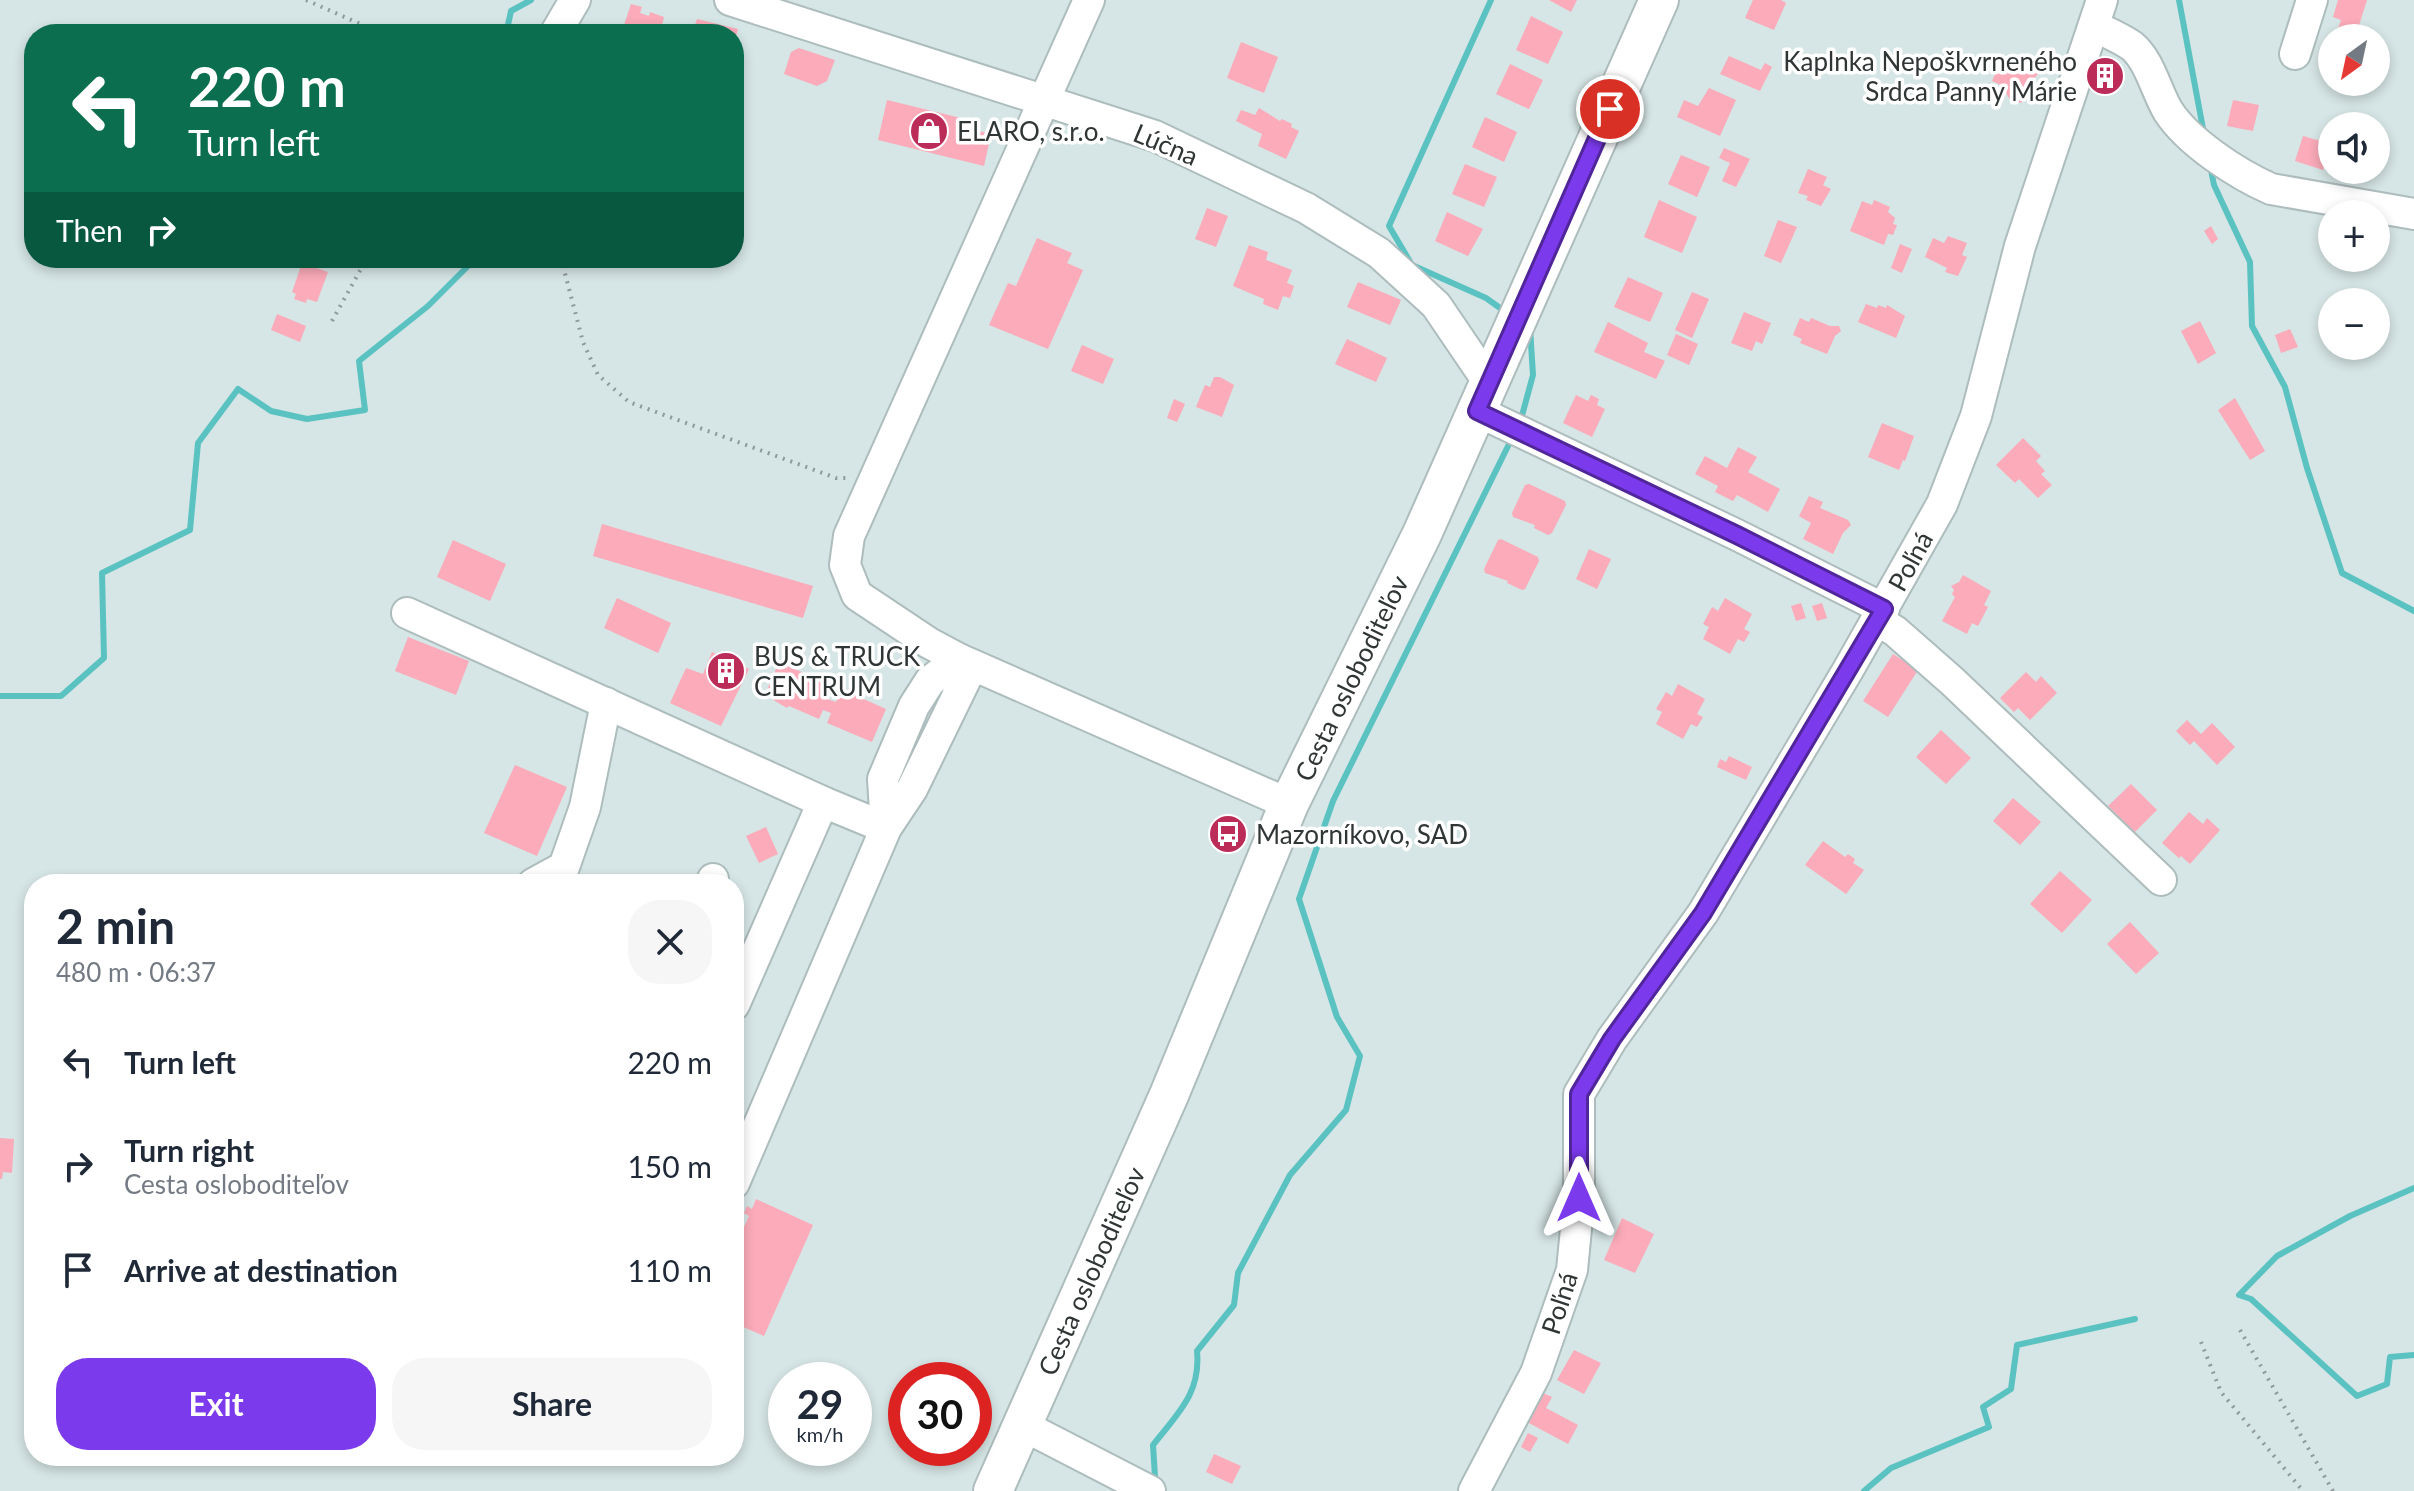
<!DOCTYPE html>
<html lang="en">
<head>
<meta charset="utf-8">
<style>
	body { margin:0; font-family:Lato,sans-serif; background:#f6f6f7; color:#1f2937; height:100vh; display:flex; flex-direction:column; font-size:30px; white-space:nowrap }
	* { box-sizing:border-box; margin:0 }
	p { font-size:26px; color:#747a83 }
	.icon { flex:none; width:44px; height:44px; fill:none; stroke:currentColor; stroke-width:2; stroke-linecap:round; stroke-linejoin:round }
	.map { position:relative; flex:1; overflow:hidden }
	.details { position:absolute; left:24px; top:874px; width:720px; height:592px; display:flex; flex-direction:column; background:#fff; border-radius:32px; box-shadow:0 4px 12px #0003 }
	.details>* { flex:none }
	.banner { position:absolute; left:24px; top:24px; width:720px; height:244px; border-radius:32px; box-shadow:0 4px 12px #0003; background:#0b6e4f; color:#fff; overflow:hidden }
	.needle { width:52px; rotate:213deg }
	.controls { position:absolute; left:2318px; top:24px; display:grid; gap:16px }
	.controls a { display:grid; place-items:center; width:72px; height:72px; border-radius:50%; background:#fff; box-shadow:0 4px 12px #0003; font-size:40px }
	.speed { position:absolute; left:768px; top:1362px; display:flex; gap:16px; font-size:40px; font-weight:700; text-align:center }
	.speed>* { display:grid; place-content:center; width:104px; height:104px; border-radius:50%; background:#fff; box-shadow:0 4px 12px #0003; line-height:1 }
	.speed small { font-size:20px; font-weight:400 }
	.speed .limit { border:12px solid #d22; background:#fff; color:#111 }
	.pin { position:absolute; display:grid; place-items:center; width:68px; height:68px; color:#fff; margin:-34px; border:4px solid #fff; border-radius:50%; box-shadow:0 2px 8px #0007 }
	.me { position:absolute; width:88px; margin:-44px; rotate:0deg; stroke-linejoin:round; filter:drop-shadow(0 0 6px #0008) }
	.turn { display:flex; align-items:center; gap:28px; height:168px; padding:0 32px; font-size:36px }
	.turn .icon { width:104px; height:104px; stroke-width:2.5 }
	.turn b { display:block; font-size:56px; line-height:68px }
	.then { display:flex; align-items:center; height:76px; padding:0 32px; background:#0003; gap:16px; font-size:30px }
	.round { display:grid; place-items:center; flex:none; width:84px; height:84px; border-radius:32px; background:#f6f6f7 }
	.summary { display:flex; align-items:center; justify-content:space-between; height:136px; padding:0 32px }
	h1 { font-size:48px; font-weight:700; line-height:60px }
	.button { display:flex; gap:16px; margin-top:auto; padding:16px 32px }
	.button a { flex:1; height:92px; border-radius:32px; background:#7c3aed; color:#fff; font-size:32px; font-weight:700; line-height:92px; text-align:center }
	.button a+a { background:#f6f6f7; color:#1f2937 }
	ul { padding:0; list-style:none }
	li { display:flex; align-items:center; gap:24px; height:104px; padding:0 32px }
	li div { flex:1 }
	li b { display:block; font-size:30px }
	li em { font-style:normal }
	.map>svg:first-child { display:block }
</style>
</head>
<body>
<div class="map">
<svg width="2414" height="1491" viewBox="0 0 2414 1491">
	<rect width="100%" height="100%" fill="#d6e5e5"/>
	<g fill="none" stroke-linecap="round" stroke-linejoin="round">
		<g stroke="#5bc2c2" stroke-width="6">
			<path d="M 1491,0 L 1389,226 L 1412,265 L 1486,298 L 1507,313"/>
			<path d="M 2179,0 L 2204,134"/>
			<path d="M 506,34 L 511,11 L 531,0"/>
			<path d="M 2210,165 L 2214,185 L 2250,262 L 2252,326 L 2285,387 L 2307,468 L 2342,573 L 2414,611"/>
			<path d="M 1520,423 L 1533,375 L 1530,328"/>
			<path d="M 0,696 L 61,696 L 104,658 L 102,573 L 190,530 L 198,443 L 238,389 L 271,411 L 307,419 L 365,410 L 359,361 L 428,306 L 476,258"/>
			<path d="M 2414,1188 L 2350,1216 L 2277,1256 L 2239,1295 L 2251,1299 L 2357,1396 L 2387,1384 L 2390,1357 L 2414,1355"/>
			<path d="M 1155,1477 L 1153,1445 C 1178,1413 1201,1393 1197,1351 L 1234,1305 L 1238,1273 L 1290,1175 L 1346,1110 L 1360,1056 L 1337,1017 L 1299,899 L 1333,801 L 1513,436"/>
			<path d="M 1864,1491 L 1891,1468 L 1989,1427 L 1983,1407 L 2011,1389 L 2017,1345 L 2135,1319"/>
		</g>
	</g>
	<g fill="#fbabb9">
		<path d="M 1549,0 L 1577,0 L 1571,12 Z"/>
		<path d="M 1753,0 L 1781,0 L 1786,3 L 1774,30 L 1745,18 Z"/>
		<path d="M 2338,0 L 2367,0 L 2356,35 L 2338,29 L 2341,20 L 2333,17 Z"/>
		<path d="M 631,4 L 642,7 L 640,13 L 649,16 L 650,12 L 664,17 L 662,25 L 665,28 L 664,33 L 621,34 Z"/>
		<path d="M 1531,16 L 1563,32 L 1548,64 L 1516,50 Z"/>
		<path d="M 697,19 L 738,29 L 735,40 L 734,34 L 692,34 Z"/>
		<path d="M 1241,42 L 1278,57 L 1264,93 L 1227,78 Z"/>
		<path d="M 799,48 L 835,60 L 827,81 L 817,86 L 784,74 L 791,52 Z"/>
		<path d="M 1729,56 L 1761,70 L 1765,63 L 1772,67 L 1760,91 L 1720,74 Z"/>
		<path d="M 2002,59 L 2011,63 L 2012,60 L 2018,63 L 2021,59 L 2027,61 L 2026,66 L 2037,68 L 2039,72 L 2031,83 L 2034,84 L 2028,99 L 2020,103 L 2011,101 L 2001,85 L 1992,81 Z"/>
		<path d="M 1510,64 L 1543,80 L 1529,109 L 1496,94 Z"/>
		<path d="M 2103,69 L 2112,73 L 2108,83 L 2098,79 Z"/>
		<path d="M 1709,88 L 1736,100 L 1720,136 L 1677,117 L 1684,100 L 1698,106 Z"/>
		<path d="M 887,100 L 965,119 L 963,127 L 991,134 L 984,166 L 878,140 Z"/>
		<path d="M 2233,100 L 2259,105 L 2253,131 L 2227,126 Z"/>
		<path d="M 1259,108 L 1280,121 L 1282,119 L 1292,124 L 1291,127 L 1299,131 L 1286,159 L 1258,146 L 1262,134 L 1236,121 L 1241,110 L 1255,115 Z"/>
		<path d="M 1485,117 L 1517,132 L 1504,162 L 1472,147 Z"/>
		<path d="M 2303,136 L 2331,144 L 2323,170 L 2295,161 Z"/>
		<path d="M 1724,148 L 1750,159 L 1736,187 L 1722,181 L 1730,163 L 1719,158 Z"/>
		<path d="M 1681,155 L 1710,167 L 1697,197 L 1668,184 Z"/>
		<path d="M 1465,164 L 1497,177 L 1484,207 L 1452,194 Z"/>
		<path d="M 1808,169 L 1827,177 L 1823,185 L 1831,189 L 1821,206 L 1806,200 L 1808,196 L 1798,193 Z"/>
		<path d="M 1659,200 L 1697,217 L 1682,253 L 1644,237 Z"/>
		<path d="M 1874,200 L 1890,207 L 1888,212 L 1895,218 L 1893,224 L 1897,225 L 1893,235 L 1888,234 L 1884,245 L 1850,231 L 1862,201 L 1872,205 Z"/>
		<path d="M 1207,208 L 1228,216 L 1216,247 L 1195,239 Z"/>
		<path d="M 1447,212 L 1483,229 L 1468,256 L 1435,241 Z"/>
		<path d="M 1778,220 L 1797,227 L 1781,263 L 1764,256 Z"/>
		<path d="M 2211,226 L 2218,239 L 2212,244 L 2204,231 Z"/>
		<path d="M 1948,236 L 1967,243 L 1962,255 L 1967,257 L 1958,276 L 1945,272 L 1947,268 L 1925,257 L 1933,238 L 1944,243 Z"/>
		<path d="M 1037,238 L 1072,253 L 1067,263 L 1083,270 L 1048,349 L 989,325 L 1008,283 L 1016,286 Z"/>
		<path d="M 1900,244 L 1912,249 L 1902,273 L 1891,268 Z"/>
		<path d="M 1249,245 L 1268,252 L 1266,260 L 1292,270 L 1287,283 L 1294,286 L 1290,298 L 1283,296 L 1278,310 L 1263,304 L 1264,299 L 1233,286 Z"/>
		<path d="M 302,263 L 328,272 L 317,302 L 307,299 L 306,303 L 294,299 L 296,294 L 292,292 Z"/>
		<path d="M 1628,277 L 1663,293 L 1650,322 L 1614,307 Z"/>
		<path d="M 1358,282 L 1401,300 L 1390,325 L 1347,307 Z"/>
		<path d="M 1692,292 L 1709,299 L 1692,338 L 1675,330 Z"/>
		<path d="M 1866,304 L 1877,308 L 1878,305 L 1886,308 L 1887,305 L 1905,316 L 1896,338 L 1858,322 Z"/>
		<path d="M 1744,312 L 1771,323 L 1762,344 L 1756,341 L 1752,351 L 1731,343 Z"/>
		<path d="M 277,314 L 306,326 L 300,342 L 271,330 Z"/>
		<path d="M 1800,318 L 1809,322 L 1811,318 L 1830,326 L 1839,326 L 1841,331 L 1835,336 L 1827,354 L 1800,343 L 1802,339 L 1793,335 Z"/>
		<path d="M 2200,321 L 2216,353 L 2198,364 L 2181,331 Z"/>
		<path d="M 1608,322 L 1648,343 L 1644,352 L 1665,361 L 1656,379 L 1594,352 Z"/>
		<path d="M 2290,329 L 2298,347 L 2281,353 L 2275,335 Z"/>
		<path d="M 1676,334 L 1698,344 L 1689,365 L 1667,355 Z"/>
		<path d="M 1347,339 L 1387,358 L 1376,382 L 1335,364 Z"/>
		<path d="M 1082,345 L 1114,359 L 1103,384 L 1071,371 Z"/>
		<path d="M 1214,377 L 1220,377 L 1234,385 L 1222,417 L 1196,407 L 1205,385 L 1210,387 Z"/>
		<path d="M 1576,395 L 1588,401 L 1591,395 L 1599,399 L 1597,405 L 1605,409 L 1592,437 L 1563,423 Z"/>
		<path d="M 2235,398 L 2265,451 L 2250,460 L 2218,410 Z"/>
		<path d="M 1174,399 L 1185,404 L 1177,422 L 1167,418 Z"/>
		<path d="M 1882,423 L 1914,436 L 1905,461 L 1903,460 L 1899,470 L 1868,457 Z"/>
		<path d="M 2023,438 L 2041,456 L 2036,461 L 2045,471 L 2041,474 L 2052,485 L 2038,498 L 2019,479 L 2015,483 L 1996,465 Z"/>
		<path d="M 1738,447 L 1757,457 L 1748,472 L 1780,489 L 1768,512 L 1737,495 L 1733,501 L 1715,492 L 1718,486 L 1695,474 L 1705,456 L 1727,468 Z"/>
		<path d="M 1529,484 L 1565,501 L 1566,505 L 1552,533 L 1548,535 L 1534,528 L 1535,525 L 1513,517 L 1512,513 L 1525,485 Z"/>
		<path d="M 1809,496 L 1823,502 L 1820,508 L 1848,520 L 1851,525 L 1843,533 L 1833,554 L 1803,539 L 1811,523 L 1799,516 Z"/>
		<path d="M 602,524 L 813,586 L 803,618 L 593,556 Z"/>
		<path d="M 1501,539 L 1538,557 L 1539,561 L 1525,589 L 1522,590 L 1507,583 L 1508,581 L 1485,573 L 1484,569 L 1498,540 Z"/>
		<path d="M 453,540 L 506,564 L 490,601 L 437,577 Z"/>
		<path d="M 1589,549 L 1611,559 L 1597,589 L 1576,579 Z"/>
		<path d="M 1963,575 L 1991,591 L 1984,605 L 1988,607 L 1978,626 L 1972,623 L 1967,634 L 1942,621 L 1955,597 L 1952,594 L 1954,590 L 1951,586 L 1959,582 Z"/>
		<path d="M 617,598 L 671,623 L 658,653 L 604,628 Z"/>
		<path d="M 1725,598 L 1752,614 L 1744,629 L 1750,632 L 1744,642 L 1738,639 L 1730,654 L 1703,639 L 1709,627 L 1703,624 L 1712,607 L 1718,611 Z"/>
		<path d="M 1801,603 L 1806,618 L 1796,621 L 1791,606 Z"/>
		<path d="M 1822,603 L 1827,618 L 1817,621 L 1812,606 Z"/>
		<path d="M 408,637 L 469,661 L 456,695 L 395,671 Z"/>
		<path d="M 712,652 L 749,669 L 721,726 L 670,703 L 686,668 L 703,674 Z"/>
		<path d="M 1893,654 L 1918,670 L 1888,717 L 1863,701 Z"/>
		<path d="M 779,662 L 833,686 L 827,699 L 836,702 L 841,689 L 886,709 L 872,742 L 827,723 L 831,713 L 823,710 L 819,719 L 789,706 L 787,708 L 765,695 Z"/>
		<path d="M 2026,672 L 2036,682 L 2041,676 L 2057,693 L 2030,720 L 2018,708 L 2014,712 L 2000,698 Z"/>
		<path d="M 1678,684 L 1705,699 L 1697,714 L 1703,717 L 1697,727 L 1691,724 L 1683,739 L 1656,724 L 1662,712 L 1656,709 L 1666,692 L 1672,696 Z"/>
		<path d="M 2187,720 L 2201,734 L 2212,723 L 2235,747 L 2217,765 L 2194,741 L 2190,745 L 2176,731 Z"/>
		<path d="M 1941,730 L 1971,758 L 1946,784 L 1916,757 Z"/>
		<path d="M 1729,756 L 1752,767 L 1746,780 L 1717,767 L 1720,759 L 1726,762 Z"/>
		<path d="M 515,765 L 567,787 L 537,856 L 484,833 Z"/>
		<path d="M 2131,784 L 2157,810 L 2135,832 L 2108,806 Z"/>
		<path d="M 2013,798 L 2041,822 L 2020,845 L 1993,821 Z"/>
		<path d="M 2189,812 L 2203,824 L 2207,818 L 2220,830 L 2190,864 L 2181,856 L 2179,858 L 2162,843 Z"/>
		<path d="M 766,827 L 778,854 L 759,863 L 746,836 Z"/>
		<path d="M 1823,841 L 1845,857 L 1848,854 L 1855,859 L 1853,863 L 1864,870 L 1846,894 L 1805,865 Z"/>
		<path d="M 2060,871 L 2092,900 L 2062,933 L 2030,904 Z"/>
		<path d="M 2130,922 L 2159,953 L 2136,974 L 2107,944 Z"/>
		<path d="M 0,1138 L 14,1139 L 12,1173 L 3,1172 L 2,1179 L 0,1179 Z"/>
		<path d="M 756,1199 L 813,1225 L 764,1336 L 734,1323 L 734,1249 L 749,1216 L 744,1213 L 747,1206 L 752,1209 Z"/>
		<path d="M 1622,1218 L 1654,1234 L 1635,1273 L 1604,1260 Z"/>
		<path d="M 1574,1350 L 1601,1363 L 1584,1394 L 1557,1380 Z"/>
		<path d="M 1543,1393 L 1552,1397 L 1546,1408 L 1578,1425 L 1568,1444 L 1527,1422 Z"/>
		<path d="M 1528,1433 L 1538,1438 L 1530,1452 L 1521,1447 Z"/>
		<path d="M 1214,1454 L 1241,1466 L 1232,1484 L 1206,1472 Z"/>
	</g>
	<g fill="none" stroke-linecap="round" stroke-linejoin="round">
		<g stroke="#adbcbc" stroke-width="34">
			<g id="minor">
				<path d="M 730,0 L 1155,136 L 1306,208 L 1379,253 L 1436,305 L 1489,383"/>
				<path d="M 1089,0 L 849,536 L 845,565 L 857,595 L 929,643 L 959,659 L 1289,804"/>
				<path d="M 2094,26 C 2106,32 2121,38 2132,46 C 2150,61 2156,91 2168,111 C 2188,142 2237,174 2271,189 L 2414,214"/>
				<path d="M 555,34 L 575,0"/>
				<path d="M 2295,54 L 2312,0"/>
				<path d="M 1477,411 L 1737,535 L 1884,609"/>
				<path d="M 407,613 L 823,802"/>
				<path d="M 1877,620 L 1895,631 L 1952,681 L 2161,880"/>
				<path d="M 533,884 L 564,867 L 585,807 L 606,703"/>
				<path d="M 711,884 L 713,879"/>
				<path d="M 734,1005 L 823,802 L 886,828 L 883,779 L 914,706 L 930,681 L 959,659"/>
				<path d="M 734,1183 L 886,828 L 912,789 L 972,666"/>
				<path d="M 1022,1425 L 1150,1491"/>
				<path d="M 1474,1491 L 1536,1373 L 1572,1270 L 1579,1198 L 1579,1094 L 1612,1039 L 1703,913 L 1848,670 L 1942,504 L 1976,416 L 2020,246 L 2102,0"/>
			</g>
		</g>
		<g stroke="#adbcbc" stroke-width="42">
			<path id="major" d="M 993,1491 L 1169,1095 L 1289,804 L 1422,534 L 1659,0"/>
		</g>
		<g stroke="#8f9a9a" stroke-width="4" stroke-dasharray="2 6" stroke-linecap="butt">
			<path d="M 306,0 L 383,34"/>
			<path d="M 561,258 L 583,342 L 598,375 L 629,402 L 836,478 L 849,478"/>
			<path d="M 332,321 L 367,258"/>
			<path d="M 2240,1330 L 2333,1491"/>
			<path d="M 2201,1342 L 2221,1392 L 2303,1491"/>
		</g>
		<use href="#minor" stroke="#fff" stroke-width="30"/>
		<use href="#major" stroke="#fff" stroke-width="38"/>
	</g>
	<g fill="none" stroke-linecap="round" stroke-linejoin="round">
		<g stroke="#51269a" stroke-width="20">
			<path id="route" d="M 1579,1198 L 1579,1094 L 1612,1039 L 1703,913 L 1884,609 L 1737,535 L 1477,411 L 1610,109"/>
		</g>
		<use href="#route" stroke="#7c3aed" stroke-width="14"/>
	</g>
	<defs>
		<g id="building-disc" transform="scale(2)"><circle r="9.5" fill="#bb2c59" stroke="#fff"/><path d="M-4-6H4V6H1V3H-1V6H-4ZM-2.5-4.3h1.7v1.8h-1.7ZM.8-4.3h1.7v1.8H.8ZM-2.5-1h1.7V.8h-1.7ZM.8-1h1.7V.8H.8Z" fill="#fff"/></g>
		<g id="shop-disc" transform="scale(2)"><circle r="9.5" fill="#bb2c59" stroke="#fff"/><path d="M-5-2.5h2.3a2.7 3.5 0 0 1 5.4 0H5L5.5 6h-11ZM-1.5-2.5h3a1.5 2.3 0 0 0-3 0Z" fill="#fff"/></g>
		<g id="bus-disc" transform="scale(2)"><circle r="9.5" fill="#bb2c59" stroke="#fff"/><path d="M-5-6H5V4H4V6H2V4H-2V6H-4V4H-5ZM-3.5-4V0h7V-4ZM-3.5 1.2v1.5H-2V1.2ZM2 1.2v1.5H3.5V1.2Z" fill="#fff"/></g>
	</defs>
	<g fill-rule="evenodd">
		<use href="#building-disc" x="2105" y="76"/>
		<use href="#shop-disc" x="929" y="131"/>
		<use href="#building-disc" x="726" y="671"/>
		<use href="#bus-disc" x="1228" y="834"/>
	</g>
	<g text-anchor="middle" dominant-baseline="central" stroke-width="7" stroke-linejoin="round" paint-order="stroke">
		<g font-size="26" fill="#303535" stroke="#fff" text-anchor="start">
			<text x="2077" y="61" text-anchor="end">Kaplnka Nepoškvrneného<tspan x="2077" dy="30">Srdca Panny Márie</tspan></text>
			<text x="957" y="131">ELARO, s.r.o.</text>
			<text x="754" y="656">BUS &amp; TRUCK<tspan x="754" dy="30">CENTRUM</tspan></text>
			<text x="1256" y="834">Mazorníkovo, SAD</text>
		</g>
		<g font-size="26" fill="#303535" stroke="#fff">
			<text transform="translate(1166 144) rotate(23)">Lúčna</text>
			<text transform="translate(1910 561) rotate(-61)">Poľná</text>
			<text transform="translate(1351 678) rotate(-64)">Cesta osloboditeľov</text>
			<text transform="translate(1091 1271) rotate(-66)">Cesta osloboditeľov</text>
			<text transform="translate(1559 1303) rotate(-72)">Poľná</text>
		</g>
	</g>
</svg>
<div class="controls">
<a><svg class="needle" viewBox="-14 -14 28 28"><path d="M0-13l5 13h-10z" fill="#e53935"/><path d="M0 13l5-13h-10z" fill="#747a83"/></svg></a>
<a><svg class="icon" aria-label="sound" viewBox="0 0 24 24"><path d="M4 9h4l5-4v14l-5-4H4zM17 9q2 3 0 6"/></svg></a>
<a>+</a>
<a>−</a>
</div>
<div class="speed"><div>29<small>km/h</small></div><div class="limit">30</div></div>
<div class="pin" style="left:1610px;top:109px;background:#d93025"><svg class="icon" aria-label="arrive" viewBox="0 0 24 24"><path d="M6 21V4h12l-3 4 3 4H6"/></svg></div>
<svg class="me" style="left:1579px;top:1198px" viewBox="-20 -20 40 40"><path d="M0-17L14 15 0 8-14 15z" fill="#7c3aed" stroke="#fff" stroke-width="4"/></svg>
<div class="banner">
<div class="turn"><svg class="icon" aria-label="left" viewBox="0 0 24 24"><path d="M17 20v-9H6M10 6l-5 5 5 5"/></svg><div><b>220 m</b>Turn left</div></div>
<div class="then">Then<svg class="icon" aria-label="right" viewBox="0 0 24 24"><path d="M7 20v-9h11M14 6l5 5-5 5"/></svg></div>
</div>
<section class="details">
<div class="summary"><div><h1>2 min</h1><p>480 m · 06:37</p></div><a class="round"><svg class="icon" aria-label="close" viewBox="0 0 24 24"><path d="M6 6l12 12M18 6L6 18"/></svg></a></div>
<ul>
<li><svg class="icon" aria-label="left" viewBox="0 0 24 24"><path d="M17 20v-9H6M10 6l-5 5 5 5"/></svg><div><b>Turn left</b></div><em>220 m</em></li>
<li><svg class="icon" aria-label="right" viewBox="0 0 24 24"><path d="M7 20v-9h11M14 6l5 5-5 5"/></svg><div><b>Turn right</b><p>Cesta osloboditeľov</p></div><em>150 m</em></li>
<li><svg class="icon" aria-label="arrive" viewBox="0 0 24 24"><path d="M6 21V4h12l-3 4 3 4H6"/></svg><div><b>Arrive at destination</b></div><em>110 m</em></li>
</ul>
<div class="button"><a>Exit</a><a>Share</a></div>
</section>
</div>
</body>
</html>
